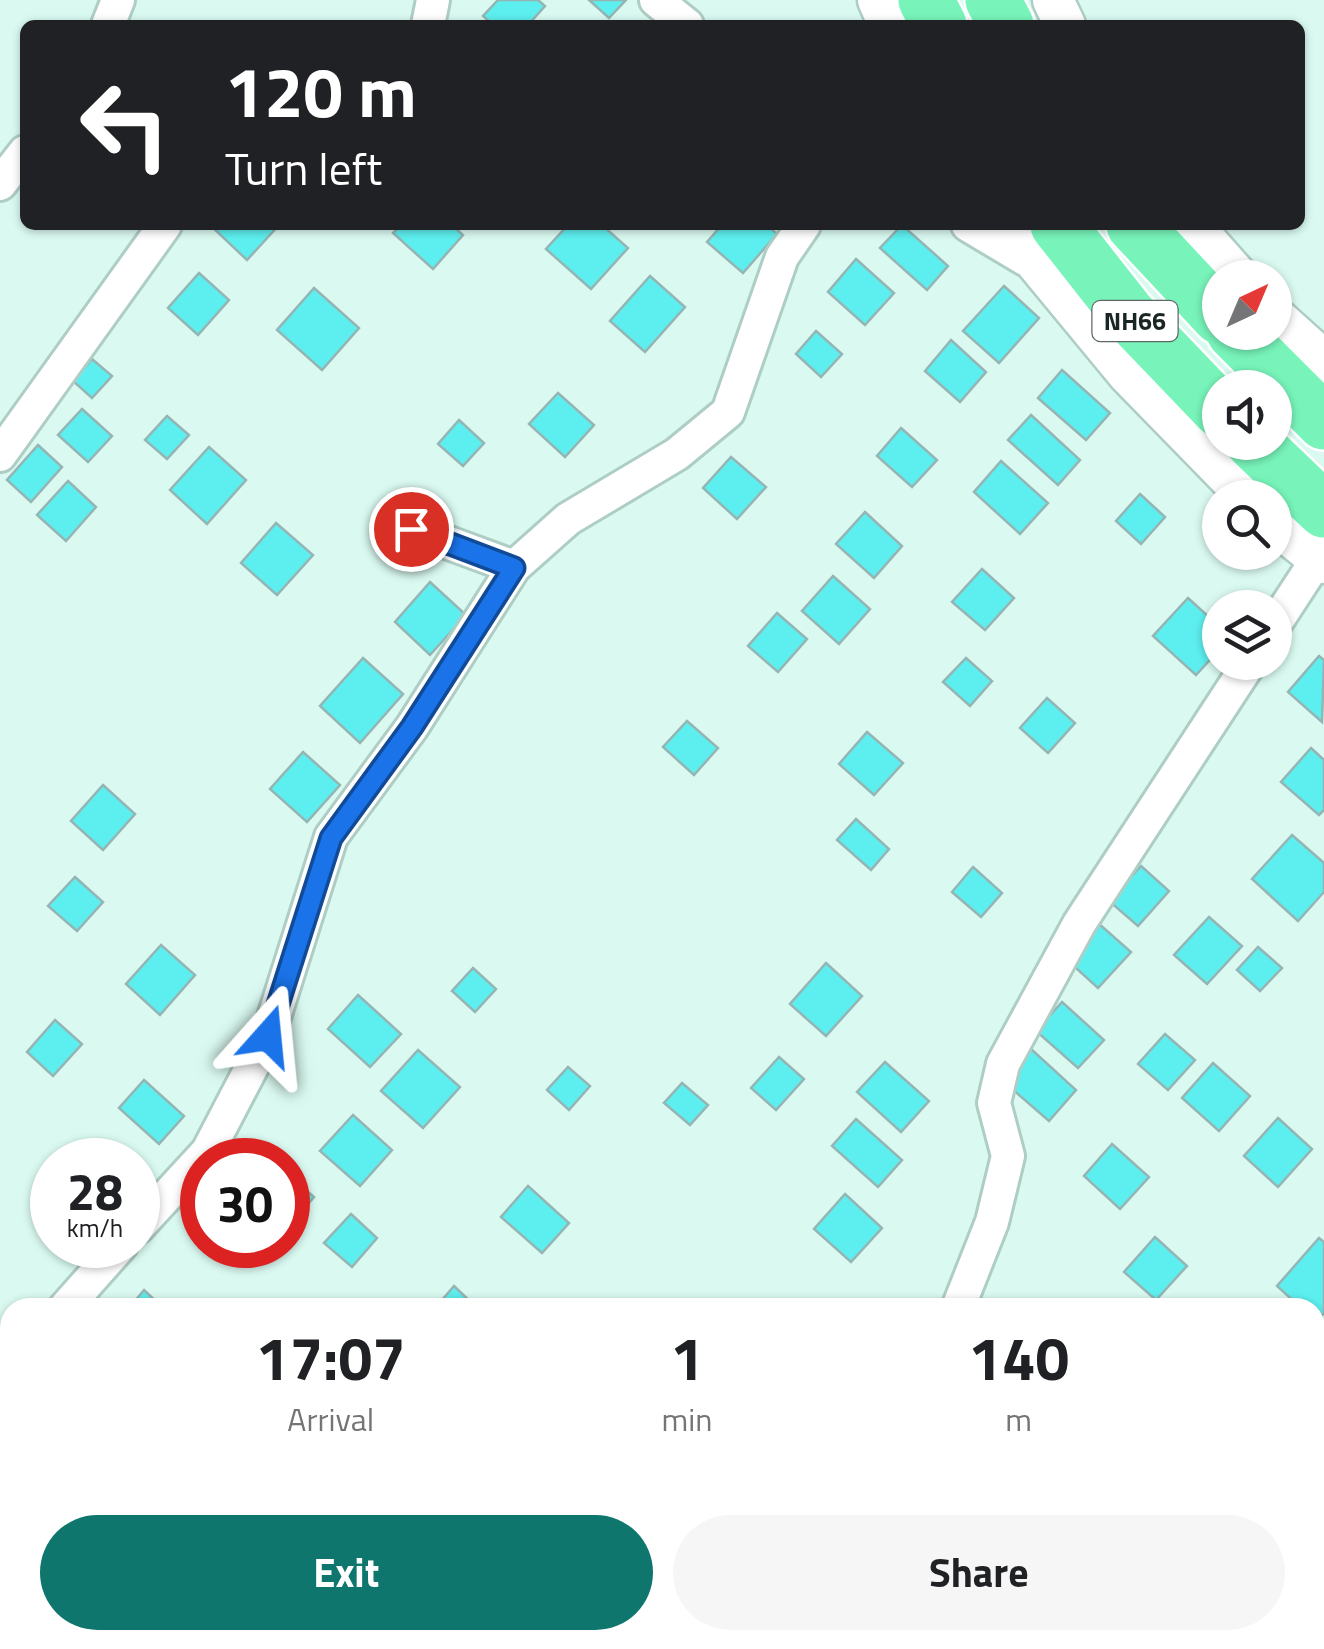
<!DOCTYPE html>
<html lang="en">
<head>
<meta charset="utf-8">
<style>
	body { margin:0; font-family:"Titillium Web",sans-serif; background:#f6f6f6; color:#202124; height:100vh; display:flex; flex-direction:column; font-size:38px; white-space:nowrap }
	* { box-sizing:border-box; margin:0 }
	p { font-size:32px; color:#757577 }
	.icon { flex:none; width:55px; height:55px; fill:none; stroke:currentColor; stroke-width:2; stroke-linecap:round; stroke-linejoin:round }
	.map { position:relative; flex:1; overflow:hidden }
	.side { position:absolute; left:0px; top:1298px; width:1325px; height:352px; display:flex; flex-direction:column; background:#fff; border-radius:30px 30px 0 0; box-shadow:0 2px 8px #0004 }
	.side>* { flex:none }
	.top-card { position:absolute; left:20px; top:20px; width:1285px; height:210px; border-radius:15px; box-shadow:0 2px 8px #0004; background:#202124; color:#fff; overflow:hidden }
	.needle { width:65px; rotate:44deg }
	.controls { position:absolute; left:1202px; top:260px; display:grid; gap:20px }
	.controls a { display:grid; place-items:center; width:90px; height:90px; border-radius:50%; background:#fff; box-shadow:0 2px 8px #0004; font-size:50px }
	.speed { position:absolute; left:30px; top:1138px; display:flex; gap:20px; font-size:50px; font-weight:700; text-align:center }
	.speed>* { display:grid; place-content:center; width:130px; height:130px; border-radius:50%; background:#fff; box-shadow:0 2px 8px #0004; line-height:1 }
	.speed small { font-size:25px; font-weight:400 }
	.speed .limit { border:15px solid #d22; background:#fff; color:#111 }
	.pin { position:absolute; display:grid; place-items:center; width:85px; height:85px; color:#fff; margin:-42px; border:5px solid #fff; border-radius:50%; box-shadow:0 2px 10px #0007 }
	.me { position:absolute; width:110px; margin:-55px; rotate:18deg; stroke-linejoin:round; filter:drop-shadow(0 0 8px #0008) }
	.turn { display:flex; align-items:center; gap:35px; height:210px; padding:0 40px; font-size:45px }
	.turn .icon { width:130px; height:130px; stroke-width:2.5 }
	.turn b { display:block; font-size:70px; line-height:85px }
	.eta { display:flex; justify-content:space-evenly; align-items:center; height:170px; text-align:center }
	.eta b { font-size:60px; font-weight:700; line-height:70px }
	.action { display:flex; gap:20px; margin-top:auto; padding:20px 40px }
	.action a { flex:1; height:115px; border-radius:60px; background:#0f766e; color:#fff; font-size:40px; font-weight:700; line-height:115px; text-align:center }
	.action a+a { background:#f6f6f6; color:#202124 }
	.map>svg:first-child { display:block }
</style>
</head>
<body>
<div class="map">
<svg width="1324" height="1649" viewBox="0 0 1324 1649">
	<rect width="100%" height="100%" fill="#dafaf1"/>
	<g fill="#5defef" stroke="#95b5b5" stroke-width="2.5">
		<path d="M 498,0 L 538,0 L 545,6 L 528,25 L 493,25 L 483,16 Z"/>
		<path d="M 589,0 L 626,0 L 609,18 Z"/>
		<path d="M 210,225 L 279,225 L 247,260 Z"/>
		<path d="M 401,225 L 452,225 L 463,235 L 433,269 L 393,233 Z"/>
		<path d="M 568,225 L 602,225 L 628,248 L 591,289 L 546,249 Z"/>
		<path d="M 722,225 L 767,225 L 777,234 L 743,273 L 707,242 Z"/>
		<path d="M 902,225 L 948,266 L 927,290 L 880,248 Z"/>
		<path d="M 856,259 L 894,293 L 865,325 L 828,292 Z"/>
		<path d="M 199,273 L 229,300 L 198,335 L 168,308 Z"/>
		<path d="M 650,276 L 685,307 L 645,352 L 610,321 Z"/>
		<path d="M 1004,286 L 1039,318 L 999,363 L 963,331 Z"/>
		<path d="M 314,288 L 359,328 L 322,370 L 277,330 Z"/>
		<path d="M 816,331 L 842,354 L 821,377 L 796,354 Z"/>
		<path d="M 951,340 L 986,372 L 960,402 L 925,371 Z"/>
		<path d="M 92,359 L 112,376 L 92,398 L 73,381 Z"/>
		<path d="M 1062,370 L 1110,413 L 1086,440 L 1038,398 Z"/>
		<path d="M 558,393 L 594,425 L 565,457 L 529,424 Z"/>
		<path d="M 82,409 L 112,436 L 88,462 L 58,435 Z"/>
		<path d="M 1031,415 L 1080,460 L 1058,485 L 1008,440 Z"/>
		<path d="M 167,416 L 189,435 L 167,459 L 145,440 Z"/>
		<path d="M 459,420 L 484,443 L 463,466 L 438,444 Z"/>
		<path d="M 901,428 L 937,460 L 912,487 L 877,456 Z"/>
		<path d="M 38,445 L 62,467 L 31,502 L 7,480 Z"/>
		<path d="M 209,447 L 246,480 L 207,524 L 170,490 Z"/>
		<path d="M 731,457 L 766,487 L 737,519 L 703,488 Z"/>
		<path d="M 1001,461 L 1048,503 L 1020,534 L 974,492 Z"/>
		<path d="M 68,481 L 96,507 L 66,541 L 37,515 Z"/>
		<path d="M 1140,494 L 1165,517 L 1141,544 L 1116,521 Z"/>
		<path d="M 865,512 L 902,546 L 874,578 L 836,544 Z"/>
		<path d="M 276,523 L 313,555 L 277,595 L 241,563 Z"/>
		<path d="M 982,569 L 1014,598 L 985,630 L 952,602 Z"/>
		<path d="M 833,576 L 870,609 L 839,644 L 802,611 Z"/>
		<path d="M 430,582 L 466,615 L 430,655 L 395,622 Z"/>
		<path d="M 1188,598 L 1220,627 L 1220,649 L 1196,675 L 1153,636 Z"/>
		<path d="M 777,613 L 807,639 L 778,672 L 748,646 Z"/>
		<path d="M 1319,656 L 1324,660 L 1322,722 L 1288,692 Z"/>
		<path d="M 363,658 L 403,694 L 360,743 L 320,706 Z"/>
		<path d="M 966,658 L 992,681 L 970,706 L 943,682 Z"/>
		<path d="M 1047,698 L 1075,723 L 1048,753 L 1020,728 Z"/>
		<path d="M 687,721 L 718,748 L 694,775 L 663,747 Z"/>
		<path d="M 867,732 L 903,763 L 874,795 L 839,764 Z"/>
		<path d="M 1311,748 L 1324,760 L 1324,810 L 1319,815 L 1281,782 Z"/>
		<path d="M 303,752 L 340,785 L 307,822 L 270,789 Z"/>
		<path d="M 103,785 L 135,814 L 103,850 L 71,821 Z"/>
		<path d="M 856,819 L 889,849 L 871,870 L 837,840 Z"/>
		<path d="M 1292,835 L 1324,863 L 1324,892 L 1298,921 L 1252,879 Z"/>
		<path d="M 1141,866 L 1169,891 L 1138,926 L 1109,901 Z"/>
		<path d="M 973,867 L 1002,893 L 981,917 L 952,892 Z"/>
		<path d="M 75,877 L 103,902 L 77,931 L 48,906 Z"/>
		<path d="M 1209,917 L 1242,946 L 1207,984 L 1174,955 Z"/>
		<path d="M 1098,923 L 1131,952 L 1098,988 L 1066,959 Z"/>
		<path d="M 161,945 L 195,975 L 160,1015 L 126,984 Z"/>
		<path d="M 1258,947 L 1282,968 L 1260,991 L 1237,970 Z"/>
		<path d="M 826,963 L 862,996 L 826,1036 L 790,1004 Z"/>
		<path d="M 473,968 L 496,989 L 475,1012 L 452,991 Z"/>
		<path d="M 358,995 L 401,1034 L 370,1067 L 328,1029 Z"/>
		<path d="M 1062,1002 L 1104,1040 L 1078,1068 L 1036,1031 Z"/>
		<path d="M 55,1020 L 82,1044 L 53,1076 L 27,1052 Z"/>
		<path d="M 1165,1034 L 1195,1060 L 1168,1090 L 1138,1064 Z"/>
		<path d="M 1031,1049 L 1076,1090 L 1049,1121 L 1003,1081 Z"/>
		<path d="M 418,1050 L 460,1087 L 423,1128 L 381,1091 Z"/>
		<path d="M 779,1057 L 804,1079 L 776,1110 L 751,1088 Z"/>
		<path d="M 885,1062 L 929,1101 L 901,1132 L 857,1092 Z"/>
		<path d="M 1213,1063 L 1250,1096 L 1219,1131 L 1182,1098 Z"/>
		<path d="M 568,1067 L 590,1086 L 569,1110 L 547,1090 Z"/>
		<path d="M 144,1080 L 184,1116 L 159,1144 L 119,1108 Z"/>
		<path d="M 682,1083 L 708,1105 L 690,1125 L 664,1103 Z"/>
		<path d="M 353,1115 L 392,1150 L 360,1186 L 320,1151 Z"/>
		<path d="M 1278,1118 L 1312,1149 L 1278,1187 L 1244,1156 Z"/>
		<path d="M 856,1119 L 902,1160 L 878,1187 L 832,1146 Z"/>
		<path d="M 1112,1144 L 1149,1177 L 1120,1209 L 1084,1176 Z"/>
		<path d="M 288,1174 L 314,1197 L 288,1227 Z"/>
		<path d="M 528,1186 L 569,1223 L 542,1253 L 501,1217 Z"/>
		<path d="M 845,1194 L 882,1228 L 851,1262 L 814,1229 Z"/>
		<path d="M 351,1214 L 377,1238 L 352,1267 L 324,1243 Z"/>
		<path d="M 1155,1237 L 1187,1266 L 1156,1300 L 1124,1272 Z"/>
		<path d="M 1319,1238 L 1324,1242 L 1324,1313 L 1317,1321 L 1315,1308 L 1301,1308 L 1277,1286 Z"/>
		<path d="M 454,1286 L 477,1308 L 435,1308 Z"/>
		<path d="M 144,1290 L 163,1308 L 129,1308 Z"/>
		<path d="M 1324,1498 L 1324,1542 L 1315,1534 L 1315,1508 Z"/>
		<path d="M 1315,1589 L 1324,1597 L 1324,1628 L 1315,1638 Z"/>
	</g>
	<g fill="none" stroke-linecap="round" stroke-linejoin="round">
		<g stroke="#aecdc5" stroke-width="38">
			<g id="minor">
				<path d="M 656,0 L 687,25"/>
				<path d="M 108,25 L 118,0"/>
				<path d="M 428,25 L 433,0"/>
				<path d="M 0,184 L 25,152"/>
				<path d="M 968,225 L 1025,259"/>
				<path d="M 0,455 L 165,225"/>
				<path d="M 411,529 L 514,567"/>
				<path d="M 1275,624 L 1318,558"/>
				<path d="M 138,1227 L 208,1151 L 268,1036 L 331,837 L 412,727 L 514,567 L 568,519 L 677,454 L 728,412 L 782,257 L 804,225"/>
				<path d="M 65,1308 L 121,1245"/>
				<path d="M 958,1308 L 992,1222 L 1008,1156 L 994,1103 L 1003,1064 L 1079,924 L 1250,662"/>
				<path d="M 0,1385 L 10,1373"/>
				<path d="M 801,1649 L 804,1640"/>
			</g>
		</g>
		<g stroke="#aecdc5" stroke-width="45">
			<g id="tertiary">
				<path d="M 878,0 L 889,25"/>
				<path d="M 1053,0 L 1065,25"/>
				<path d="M 1005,225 L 1128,374 L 1249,498"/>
				<path d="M 1192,225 L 1239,278"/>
				<path d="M 1275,317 L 1324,361"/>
				<path d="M 1275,524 L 1324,563"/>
			</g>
		</g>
		<g stroke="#fff" stroke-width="60">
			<g id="trunk">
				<path d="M 926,0 L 939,25"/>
				<path d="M 993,0 L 1006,25"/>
				<path d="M 1058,225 L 1128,314 L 1220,410"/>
				<path d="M 1134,225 L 1220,317"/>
				<path d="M 1234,332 L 1324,422"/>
				<path d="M 1253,442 L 1324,510"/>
			</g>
		</g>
		<use href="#minor" stroke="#fff" stroke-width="32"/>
		<use href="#tertiary" stroke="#fff" stroke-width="40"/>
		<use href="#trunk" stroke="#78f4ba" stroke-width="55"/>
	</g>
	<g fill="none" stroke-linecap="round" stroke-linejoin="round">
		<g stroke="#114b97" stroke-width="25">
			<path id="route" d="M 268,1036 L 331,838 L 412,727 L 514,568 L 411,529"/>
		</g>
		<use href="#route" stroke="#1a73e8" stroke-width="18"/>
	</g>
	<g text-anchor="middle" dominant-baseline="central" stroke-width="10" stroke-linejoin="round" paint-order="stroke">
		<rect fill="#fff" stroke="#5f6765" stroke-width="2.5" x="1092.5" y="301" width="85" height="40" rx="8"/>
		<g font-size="25" font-weight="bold" fill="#1a2623">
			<text x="1135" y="321">NH66</text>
		</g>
	</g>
</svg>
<div class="controls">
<a><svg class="needle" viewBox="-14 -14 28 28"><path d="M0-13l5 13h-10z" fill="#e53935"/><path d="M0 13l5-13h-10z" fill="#757577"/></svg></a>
<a><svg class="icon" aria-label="sound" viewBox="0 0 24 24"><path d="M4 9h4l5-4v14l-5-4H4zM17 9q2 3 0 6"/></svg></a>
<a><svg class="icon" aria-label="search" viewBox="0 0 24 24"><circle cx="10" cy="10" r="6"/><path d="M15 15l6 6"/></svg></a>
<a><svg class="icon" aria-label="layers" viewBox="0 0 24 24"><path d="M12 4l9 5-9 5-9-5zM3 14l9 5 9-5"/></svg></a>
</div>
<div class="speed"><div>28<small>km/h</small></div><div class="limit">30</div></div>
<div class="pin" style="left:411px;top:529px;background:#d93025"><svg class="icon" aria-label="arrive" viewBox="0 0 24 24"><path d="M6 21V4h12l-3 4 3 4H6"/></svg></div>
<svg class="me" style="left:268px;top:1036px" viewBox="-20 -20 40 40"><path d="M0-17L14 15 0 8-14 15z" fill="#1a73e8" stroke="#fff" stroke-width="4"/></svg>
<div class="top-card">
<div class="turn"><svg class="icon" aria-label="left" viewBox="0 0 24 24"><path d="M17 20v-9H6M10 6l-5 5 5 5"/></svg><div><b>120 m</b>Turn left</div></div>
</div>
<section class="side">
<div class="eta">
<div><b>17:07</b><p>Arrival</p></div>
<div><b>1</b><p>min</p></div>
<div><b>140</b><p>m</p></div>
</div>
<div class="action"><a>Exit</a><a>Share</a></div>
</section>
</div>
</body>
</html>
